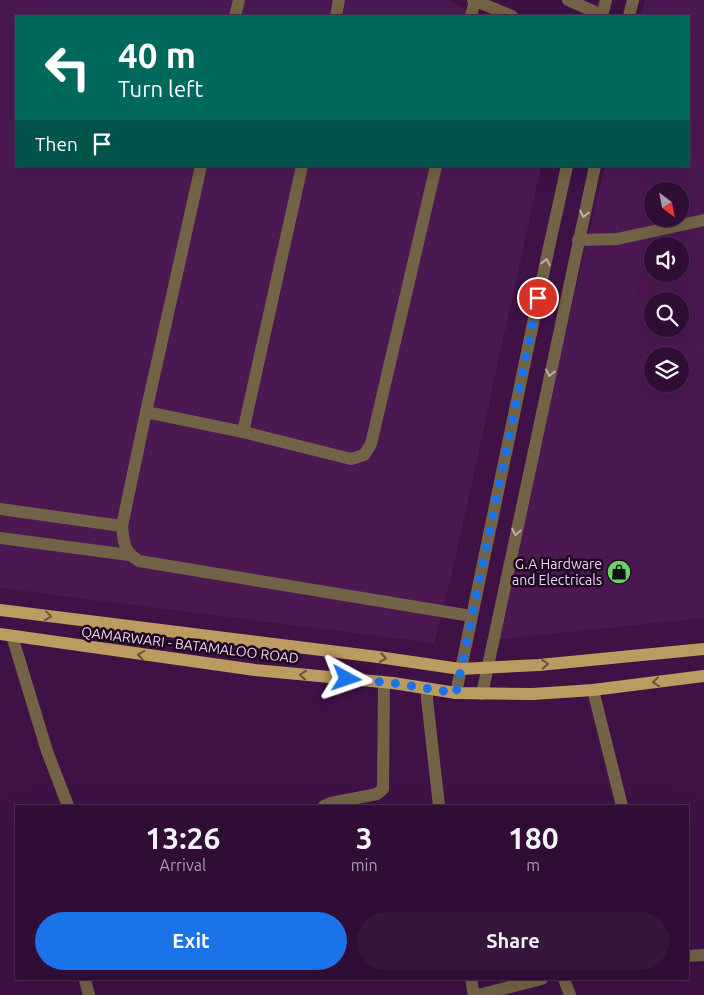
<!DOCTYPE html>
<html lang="en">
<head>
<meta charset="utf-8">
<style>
	body { margin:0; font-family:Ubuntu,sans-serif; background:#37163c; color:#f1f3f6; height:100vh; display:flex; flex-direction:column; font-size:19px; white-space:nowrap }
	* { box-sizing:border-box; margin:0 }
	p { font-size:16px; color:#a79cac }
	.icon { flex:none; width:28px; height:28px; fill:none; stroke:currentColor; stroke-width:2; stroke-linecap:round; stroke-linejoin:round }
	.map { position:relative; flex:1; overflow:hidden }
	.panel { position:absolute; left:15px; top:805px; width:674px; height:175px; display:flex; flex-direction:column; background:#2f0d34; border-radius:0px; box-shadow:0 5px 20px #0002,0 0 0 1px #4a2d4f }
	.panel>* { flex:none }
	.hud { position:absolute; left:15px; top:15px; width:675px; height:152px; border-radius:0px; box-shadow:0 5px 20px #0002,0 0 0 1px #4a2d4f; background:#00695c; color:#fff; overflow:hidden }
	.needle { width:32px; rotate:148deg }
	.buttons { position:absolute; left:644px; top:182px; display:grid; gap:10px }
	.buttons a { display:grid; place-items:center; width:45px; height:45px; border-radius:50%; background:#2f0d34; box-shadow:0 5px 20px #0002,0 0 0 1px #4a2d4f; font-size:25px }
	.pin { position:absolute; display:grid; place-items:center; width:42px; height:42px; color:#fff; margin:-21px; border:2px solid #fff; border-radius:50%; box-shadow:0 1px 5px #0007 }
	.me { position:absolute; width:55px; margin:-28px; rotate:95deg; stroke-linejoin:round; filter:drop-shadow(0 0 4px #0008) }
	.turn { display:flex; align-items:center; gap:18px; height:105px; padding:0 20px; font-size:22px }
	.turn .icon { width:65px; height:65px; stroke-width:2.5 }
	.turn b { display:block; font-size:35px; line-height:42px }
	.then { display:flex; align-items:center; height:48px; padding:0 20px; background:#0003; gap:10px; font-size:19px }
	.eta { display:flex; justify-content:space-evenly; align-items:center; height:85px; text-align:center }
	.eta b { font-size:30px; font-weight:700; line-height:35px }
	.cta { display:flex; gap:10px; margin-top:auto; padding:10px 20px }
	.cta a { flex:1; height:58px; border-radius:30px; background:#1a73e8; color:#fff; font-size:20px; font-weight:700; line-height:58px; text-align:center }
	.cta a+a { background:#37163c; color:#f1f3f6 }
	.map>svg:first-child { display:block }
</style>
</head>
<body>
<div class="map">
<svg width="704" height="995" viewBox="0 0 704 995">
	<rect width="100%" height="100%" fill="#3f1145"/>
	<g fill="#4c1852" fill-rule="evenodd">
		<path d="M 0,0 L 448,0 L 481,16 L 16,16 L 16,166 L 541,166 L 453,569 L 434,643 L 0,588 Z"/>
		<path d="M 645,0 L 704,0 L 704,618 L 492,640 L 605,166 L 689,166 L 689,16 L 641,16 ZM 652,191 L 680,191 L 680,219 L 652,219 ZM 652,246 L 680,246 L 680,274 L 652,274 ZM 652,301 L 680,301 L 680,329 L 652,329 ZM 652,356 L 680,356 L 680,384 L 652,384 Z"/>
	</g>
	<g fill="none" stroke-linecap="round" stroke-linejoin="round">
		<g stroke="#726346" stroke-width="12">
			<path d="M 473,0 L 512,16"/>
			<path d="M 568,0 L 602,15"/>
			<path d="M 235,16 L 239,0"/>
			<path d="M 336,16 L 339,0"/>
			<path d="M 471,16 L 475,0"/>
			<path d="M 602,16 L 606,0"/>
			<path d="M 629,16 L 633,0"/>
			<path d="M 201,166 L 146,412 L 122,526 C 124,543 123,551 139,561 L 471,616"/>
			<path d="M 578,240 L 617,239 L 704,220"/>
			<path d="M 146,412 L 243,432 L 351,459 L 364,455 L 371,444 L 436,166"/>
			<path d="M 243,432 L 302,166"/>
			<path d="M 0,509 L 122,526"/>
			<path d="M 0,538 L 129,555"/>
			<path d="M 12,636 L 47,751 L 68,806"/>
			<path d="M 427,689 L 427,699 L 439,806"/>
			<path d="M 593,690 L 622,806"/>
			<path d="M 456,693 L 546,261 L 567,166"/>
			<path d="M 482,694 L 595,166"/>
			<path d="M 324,806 L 331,803 L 377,794 L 383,789 L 384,682"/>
			<path d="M 688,956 L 704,955"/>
			<path d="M 471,979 L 474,995"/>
			<path d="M 564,979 L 570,995"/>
			<path d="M 85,980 L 89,995"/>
			<path d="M 478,995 L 542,979"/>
		</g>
		<g stroke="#bb9b5f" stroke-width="12">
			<path d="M 0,610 L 378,657 L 460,669 L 539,665 L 704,649"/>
			<path d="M 0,634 L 255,670 L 393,683 L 456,693 L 533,694 L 593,690 L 704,676"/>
		</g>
	</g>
	<defs><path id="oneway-chevron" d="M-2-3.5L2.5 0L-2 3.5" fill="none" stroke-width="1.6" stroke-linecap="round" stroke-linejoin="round" transform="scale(1.25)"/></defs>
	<g stroke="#c4acb6">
		<use href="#oneway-chevron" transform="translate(584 214) rotate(103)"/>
		<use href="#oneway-chevron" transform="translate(546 262) rotate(-78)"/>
		<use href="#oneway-chevron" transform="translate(550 373) rotate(102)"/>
		<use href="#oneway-chevron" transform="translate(516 532) rotate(102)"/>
	</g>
	<g stroke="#6c523e">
		<use href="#oneway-chevron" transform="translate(48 616) rotate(7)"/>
		<use href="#oneway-chevron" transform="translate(141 655) rotate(-172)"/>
		<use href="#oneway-chevron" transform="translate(383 658) rotate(9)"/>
		<use href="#oneway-chevron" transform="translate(545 664) rotate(-5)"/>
		<use href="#oneway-chevron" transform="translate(303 675) rotate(-175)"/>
		<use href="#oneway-chevron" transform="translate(656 682) rotate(173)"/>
	</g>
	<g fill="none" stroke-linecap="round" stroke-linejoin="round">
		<path stroke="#1a73e8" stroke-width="9" stroke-dasharray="0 16.2" d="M 347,679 L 393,683 L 456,693 L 538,298"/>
	</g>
	<defs>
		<g id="shop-disc" transform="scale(1.25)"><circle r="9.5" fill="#68d465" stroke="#1c081e"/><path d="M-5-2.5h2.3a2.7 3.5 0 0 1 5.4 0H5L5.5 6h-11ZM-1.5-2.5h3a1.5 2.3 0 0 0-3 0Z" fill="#111"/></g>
	</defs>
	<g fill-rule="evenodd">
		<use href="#shop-disc" x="619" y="572"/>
	</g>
	<g text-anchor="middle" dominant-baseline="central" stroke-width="5" stroke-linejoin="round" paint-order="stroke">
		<g font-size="14" fill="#f0d4f3" stroke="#1c081e" text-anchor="end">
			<text x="602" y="564">G.A Hardware<tspan x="602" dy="16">and Electricals</tspan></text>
		</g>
		<g font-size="14" fill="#f0d4f3" stroke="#1c081e">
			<text transform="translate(190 645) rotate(7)">QAMARWARI - BATAMALOO ROAD</text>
		</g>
	</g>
</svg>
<div class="buttons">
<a><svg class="needle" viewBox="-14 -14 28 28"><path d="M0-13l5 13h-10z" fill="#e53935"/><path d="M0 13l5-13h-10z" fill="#a79cac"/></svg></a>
<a><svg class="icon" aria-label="sound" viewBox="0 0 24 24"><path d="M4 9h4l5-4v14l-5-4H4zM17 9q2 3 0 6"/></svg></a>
<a><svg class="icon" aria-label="search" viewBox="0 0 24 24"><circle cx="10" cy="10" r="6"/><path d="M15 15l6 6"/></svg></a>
<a><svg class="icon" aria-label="layers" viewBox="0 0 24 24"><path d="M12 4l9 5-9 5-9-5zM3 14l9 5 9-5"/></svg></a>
</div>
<div class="pin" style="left:538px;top:298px;background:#d93025"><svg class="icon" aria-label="arrive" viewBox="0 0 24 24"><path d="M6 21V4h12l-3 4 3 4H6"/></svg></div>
<svg class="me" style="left:347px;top:679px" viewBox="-20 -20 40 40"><path d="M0-17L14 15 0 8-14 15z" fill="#1a73e8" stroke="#fff" stroke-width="4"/></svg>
<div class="hud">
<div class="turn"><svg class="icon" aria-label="left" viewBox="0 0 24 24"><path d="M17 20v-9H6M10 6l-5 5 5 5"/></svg><div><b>40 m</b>Turn left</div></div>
<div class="then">Then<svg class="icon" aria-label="arrive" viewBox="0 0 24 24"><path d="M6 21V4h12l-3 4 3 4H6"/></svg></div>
</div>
<section class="panel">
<div class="eta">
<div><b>13:26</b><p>Arrival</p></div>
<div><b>3</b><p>min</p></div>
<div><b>180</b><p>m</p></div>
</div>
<div class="cta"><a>Exit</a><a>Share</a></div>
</section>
</div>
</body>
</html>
